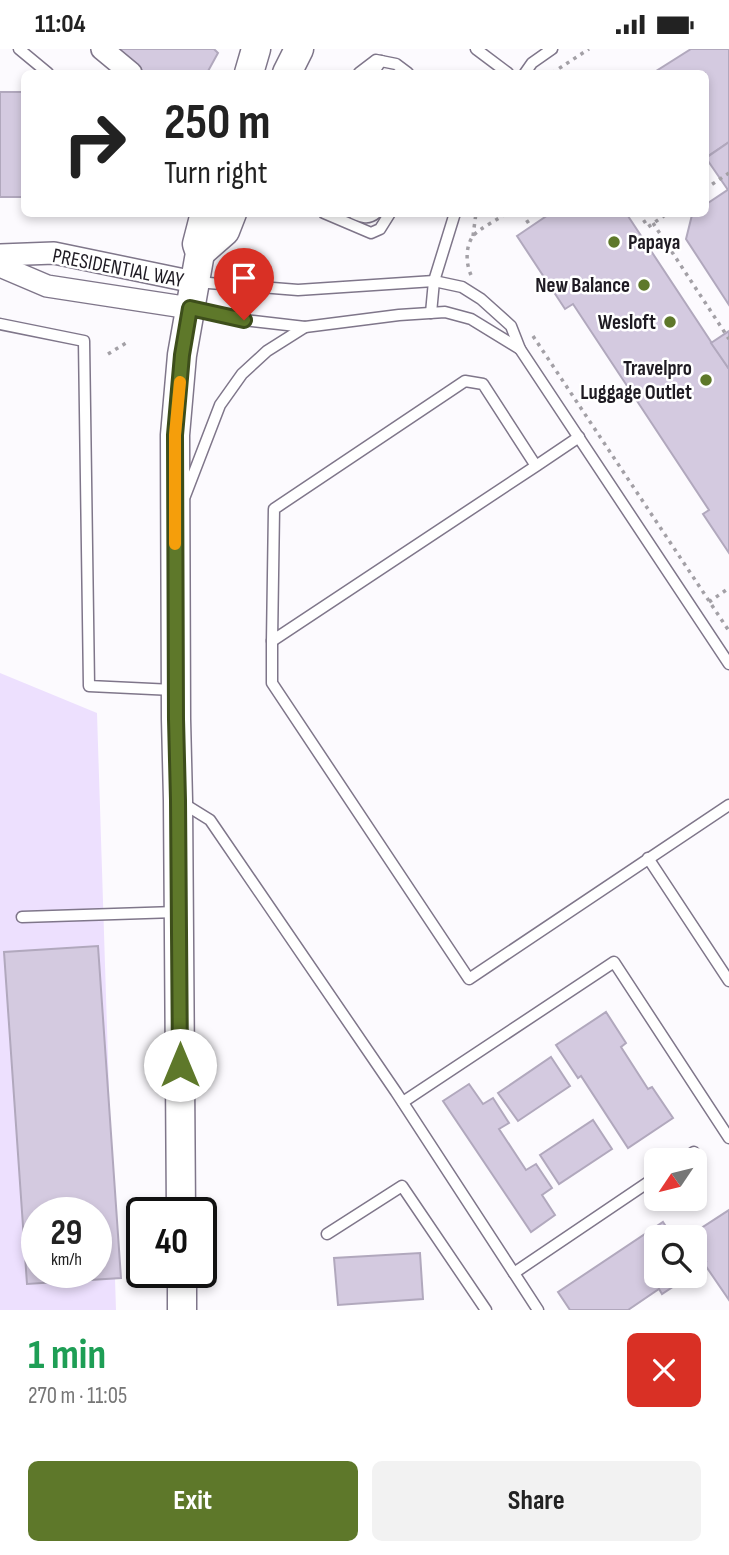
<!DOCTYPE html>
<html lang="en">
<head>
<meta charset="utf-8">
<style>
	body { margin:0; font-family:"Sofia Sans Condensed",sans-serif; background:#f2f2f2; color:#222; height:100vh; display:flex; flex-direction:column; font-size:26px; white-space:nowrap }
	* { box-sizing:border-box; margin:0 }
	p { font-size:23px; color:#767676 }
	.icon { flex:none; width:38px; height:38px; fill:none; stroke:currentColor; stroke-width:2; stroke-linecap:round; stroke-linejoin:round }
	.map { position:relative; height:1261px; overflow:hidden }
	.details { display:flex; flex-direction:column; background:#fff; flex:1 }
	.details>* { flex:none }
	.top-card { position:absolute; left:21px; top:21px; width:688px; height:147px; border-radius:10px; box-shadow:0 4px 10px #0003; background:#fff; color:#222; overflow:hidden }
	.needle { width:46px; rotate:235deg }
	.controls { position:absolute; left:644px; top:1099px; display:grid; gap:14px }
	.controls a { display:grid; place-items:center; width:63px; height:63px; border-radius:10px; background:#fff; box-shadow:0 4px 10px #0003; font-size:35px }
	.speed { position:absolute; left:21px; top:1148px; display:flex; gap:14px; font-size:35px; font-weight:700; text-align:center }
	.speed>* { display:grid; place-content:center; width:91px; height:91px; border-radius:50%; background:#fff; box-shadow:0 4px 10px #0003; line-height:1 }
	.speed small { font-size:18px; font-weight:400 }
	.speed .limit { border:4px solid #111; border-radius:10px; background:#fff; color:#111 }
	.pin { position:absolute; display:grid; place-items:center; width:60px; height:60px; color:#fff; margin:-72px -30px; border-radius:50% 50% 50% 0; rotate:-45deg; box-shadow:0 0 7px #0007 }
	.pin .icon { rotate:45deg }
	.me { position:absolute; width:77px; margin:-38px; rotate:0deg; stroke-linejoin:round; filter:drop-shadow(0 0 5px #0008) }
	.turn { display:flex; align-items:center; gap:24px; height:147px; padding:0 28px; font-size:32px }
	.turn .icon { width:91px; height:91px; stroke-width:2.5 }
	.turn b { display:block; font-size:49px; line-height:60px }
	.round { display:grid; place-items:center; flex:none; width:74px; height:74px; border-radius:10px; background:#f2f2f2 }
	.headline { display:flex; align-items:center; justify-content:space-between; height:119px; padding:0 28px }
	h1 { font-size:42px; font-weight:700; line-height:52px; color:#1e9e55 }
	.primary-button { display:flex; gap:14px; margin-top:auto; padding:14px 28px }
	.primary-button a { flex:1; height:80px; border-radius:10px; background:#5e782a; color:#fff; font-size:28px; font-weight:700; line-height:80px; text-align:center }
	.primary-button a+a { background:#f2f2f2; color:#222 }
	.status { display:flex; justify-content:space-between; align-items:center; height:49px; padding:0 35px; background:#fff; direction:ltr }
	.status svg { height:19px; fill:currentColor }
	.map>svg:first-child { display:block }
</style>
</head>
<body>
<div class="status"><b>11:04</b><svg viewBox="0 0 49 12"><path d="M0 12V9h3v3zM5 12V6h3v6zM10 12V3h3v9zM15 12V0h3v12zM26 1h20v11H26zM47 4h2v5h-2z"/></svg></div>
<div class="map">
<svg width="729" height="1261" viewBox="0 0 729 1261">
	<rect width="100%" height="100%" fill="#fcfafe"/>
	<path fill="#ede0fe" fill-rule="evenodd" d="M 0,624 L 97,664 L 116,1261 L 0,1261 ZM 37,1164 L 96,1164 L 96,1223 L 37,1223 Z"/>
	<g fill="#d4cae0" stroke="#b1a8bd" stroke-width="2" fill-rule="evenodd">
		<path d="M 115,0 L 214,0 L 218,4 L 207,24 L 143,24 Z"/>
		<path d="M 691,0 L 729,0 L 729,93 L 705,109 L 705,24 L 653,24 Z"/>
		<rect x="0" y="43" width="24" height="105"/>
		<path d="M 729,93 L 729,140 L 728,141 L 706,109 Z"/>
		<path d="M 729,140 L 729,256 L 686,190 L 692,166 L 705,164 L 705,156 Z"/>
		<path d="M 551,164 L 626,164 L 729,320 L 729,504 L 703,465 L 709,461 L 573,255 L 565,260 L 517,187 Z"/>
		<path d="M 729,282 L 729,320 L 711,294 Z"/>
		<path d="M 98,897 L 121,1229 L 27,1235 L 4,903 ZM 37,1164 L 96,1164 L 96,1223 L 37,1223 Z"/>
		<path d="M 606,963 L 626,994 L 621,998 L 648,1040 L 652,1038 L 673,1069 L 628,1099 L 581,1027 L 578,1029 L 556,996 Z"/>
		<path d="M 551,1008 L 570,1037 L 518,1072 L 498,1044 Z"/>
		<path d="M 469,1035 L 483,1055 L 493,1049 L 509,1074 L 499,1080 L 526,1121 L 536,1115 L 552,1139 L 542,1146 L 555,1166 L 531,1183 L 443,1052 Z"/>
		<path d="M 593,1071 L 612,1100 L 559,1135 L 540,1106 Z"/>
		<path d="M 729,1161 L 729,1251 L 703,1213 L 706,1212 L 695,1195 L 695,1188 L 689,1187 Z"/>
		<path d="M 663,1173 L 673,1188 L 656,1188 L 656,1227 L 689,1227 L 662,1245 L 659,1240 L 628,1261 L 570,1261 L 558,1243 Z"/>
		<path d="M 420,1204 L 423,1250 L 338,1256 L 334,1209 Z"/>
	</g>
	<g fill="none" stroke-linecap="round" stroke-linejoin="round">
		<g stroke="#7f768a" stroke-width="13">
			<g id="service">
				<path d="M 19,0 L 48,24"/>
				<path d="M 476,0 L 508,24"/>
				<path d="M 359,24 L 376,11 L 396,15 L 408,24"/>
				<path d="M 373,24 L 381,12"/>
				<path d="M 525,24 L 532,14 L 552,0"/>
				<path d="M 324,164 L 371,184 L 380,180 L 390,164"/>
				<path d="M 353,164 C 362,168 368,171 376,164"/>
				<path d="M 196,233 L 298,241 L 434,232 L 462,238 L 481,250 L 511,277 L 520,300 L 729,615"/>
				<path d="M 192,259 L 244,271 L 305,278 L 399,266 L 445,263 L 471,270 L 520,300"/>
				<path d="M 431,264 L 434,232 L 455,164"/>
				<path d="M 0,275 L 84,292 L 89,637 L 173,641"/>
				<path d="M 536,417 L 483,335 L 465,332 L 274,460 L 272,592 L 536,417 L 579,388"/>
				<path d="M 185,447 L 220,356 L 242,325 L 267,302 L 305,278"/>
				<path d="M 272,592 L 272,634 L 469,930 L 729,756"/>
				<path d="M 181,753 L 210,771 L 396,1043 L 538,1261"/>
				<path d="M 648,809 L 729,932"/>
				<path d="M 22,868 L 176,863"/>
				<path d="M 403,1053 L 614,913 L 729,1089"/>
				<path d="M 682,1111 L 694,1103"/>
				<path d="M 327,1185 L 402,1137 L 486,1261"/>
				<path d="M 514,1224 L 656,1128"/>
			</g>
		</g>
		<g stroke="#7f768a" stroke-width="24">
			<g id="minor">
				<path d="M 102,0 L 131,24"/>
				<path d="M 0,206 L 54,204 L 194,233"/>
				<path d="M 0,217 L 47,237 L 190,259"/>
			</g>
		</g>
		<g stroke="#7f768a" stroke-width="31">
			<g id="tertiary">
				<path d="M 249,24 L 256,0"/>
				<path d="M 287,24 L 299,0"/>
				<path d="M 200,204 L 225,182 L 232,164"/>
				<path d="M 181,1164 L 178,751 L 176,670 L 175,386 L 182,306 L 200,204 L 197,195 L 205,164"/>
				<path d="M 182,1223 L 182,1261"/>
			</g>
		</g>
		<g stroke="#a3a0a6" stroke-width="3.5" stroke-dasharray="3.5 5" stroke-linecap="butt">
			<path d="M 552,24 L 589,0"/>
			<path d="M 705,140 L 729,124"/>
			<path d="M 522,164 L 531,178"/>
			<path d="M 639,164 L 648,178 L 668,164"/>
			<path d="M 653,174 L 729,290"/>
			<path d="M 473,187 L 476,164"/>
			<path d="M 471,226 C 466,215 465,198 473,187 C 477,181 500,169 507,164"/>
			<path d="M 533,287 L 729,582"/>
			<path d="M 108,305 L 126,294"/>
			<path d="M 709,553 L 729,539"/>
		</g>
		<use href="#service" stroke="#fff" stroke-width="10"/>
		<use href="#minor" stroke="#fff" stroke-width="21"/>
		<use href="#tertiary" stroke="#fff" stroke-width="28"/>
	</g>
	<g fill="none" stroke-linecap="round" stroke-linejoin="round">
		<g stroke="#3d4e1b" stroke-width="18">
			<path id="route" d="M 180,1016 L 178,751 L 176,670 L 175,386 L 182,306 L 190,259 L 244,271"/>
		</g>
		<use href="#route" stroke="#5e782a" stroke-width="12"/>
		<path stroke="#f59e0b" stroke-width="12" d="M 175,495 L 175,386 L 180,333"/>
	</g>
	<g fill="#5e782a" stroke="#fff" stroke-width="2.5">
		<circle cx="614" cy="193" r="7"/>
		<circle cx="644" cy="236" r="7"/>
		<circle cx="670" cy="273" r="7"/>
		<circle cx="706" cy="331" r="7"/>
	</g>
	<g text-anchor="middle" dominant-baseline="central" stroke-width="5" stroke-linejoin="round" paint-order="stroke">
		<g font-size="21" font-weight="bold" fill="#1f1b23" stroke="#fff" text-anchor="end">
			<text x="628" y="193" text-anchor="start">Papaya</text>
			<text x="630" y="236">New Balance</text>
			<text x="656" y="273">Wesloft</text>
			<text x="692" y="319">Travelpro<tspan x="692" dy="24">Luggage Outlet</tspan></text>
		</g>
		<g font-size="21" fill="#1f1b23" stroke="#fff">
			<text transform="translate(118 219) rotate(11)">PRESIDENTIAL WAY</text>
		</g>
	</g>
</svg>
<div class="controls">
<a><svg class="needle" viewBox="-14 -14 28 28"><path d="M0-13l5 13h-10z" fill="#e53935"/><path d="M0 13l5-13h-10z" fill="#767676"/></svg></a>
<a><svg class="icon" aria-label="search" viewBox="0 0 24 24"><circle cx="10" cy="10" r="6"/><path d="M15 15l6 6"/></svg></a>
</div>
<div class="speed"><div>29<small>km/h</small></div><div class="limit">40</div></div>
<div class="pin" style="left:244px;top:271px;background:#d93025"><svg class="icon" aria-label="arrive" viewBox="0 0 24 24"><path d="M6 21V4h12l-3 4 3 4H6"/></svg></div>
<svg class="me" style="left:180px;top:1016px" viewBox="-20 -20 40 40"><circle r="19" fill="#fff"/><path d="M0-13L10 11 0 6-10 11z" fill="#5e782a"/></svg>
<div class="top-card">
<div class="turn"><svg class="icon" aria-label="right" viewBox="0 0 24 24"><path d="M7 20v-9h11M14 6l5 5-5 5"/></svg><div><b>250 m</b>Turn right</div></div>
</div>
</div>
<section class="details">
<div class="headline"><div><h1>1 min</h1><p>270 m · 11:05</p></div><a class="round" style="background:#d93025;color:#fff"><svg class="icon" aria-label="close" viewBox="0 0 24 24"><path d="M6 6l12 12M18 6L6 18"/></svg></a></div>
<div class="primary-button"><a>Exit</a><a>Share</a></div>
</section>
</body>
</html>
